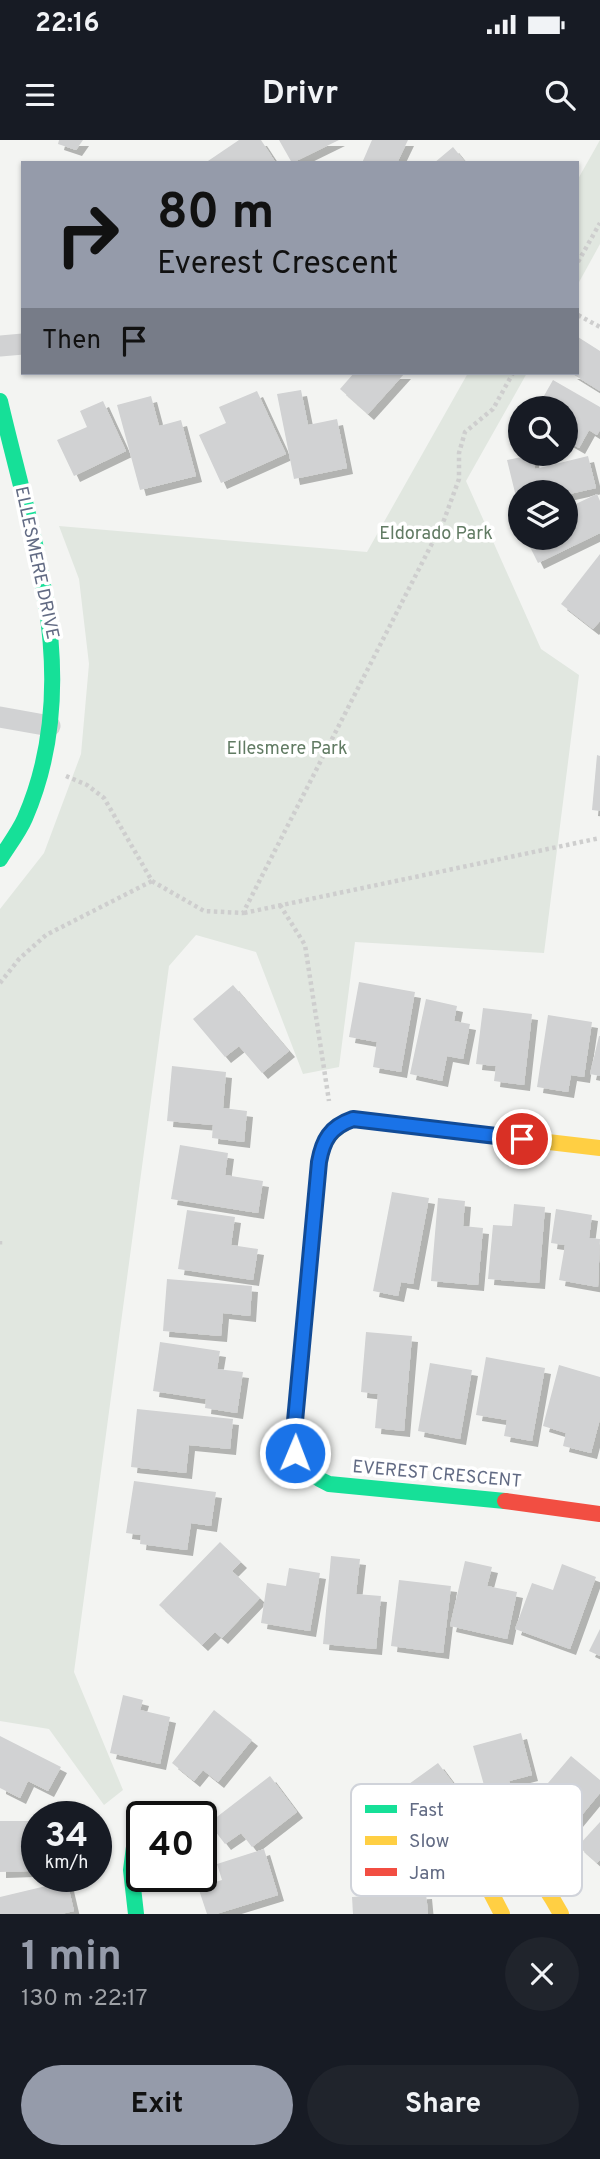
<!DOCTYPE html>
<html lang="en">
<head>
<meta charset="utf-8">
<style>
	body { margin:0; font-family:Overpass,sans-serif; background:#20242c; color:#f1f3f6; height:100vh; display:flex; flex-direction:column; font-size:26px; white-space:nowrap }
	* { box-sizing:border-box; margin:0 }
	p { font-size:23px; color:#9ea1a6 }
	.icon { flex:none; width:38px; height:38px; fill:none; stroke:currentColor; stroke-width:2; stroke-linecap:round; stroke-linejoin:round }
	.map { position:relative; height:1774px; overflow:hidden }
	.side { display:flex; flex-direction:column; background:#171b24; flex:1 }
	.side>* { flex:none }
	.guide { position:absolute; left:21px; top:21px; width:558px; height:214px; border-radius:0px; box-shadow:0 2px 5px #0004; background:#959baa; color:#111; overflow:hidden }
	.controls { position:absolute; left:508px; top:256px; display:grid; gap:14px }
	.controls a { display:grid; place-items:center; width:70px; height:70px; border-radius:50%; background:#171b24; box-shadow:0 2px 5px #0004; font-size:35px }
	.speed { position:absolute; left:21px; top:1661px; display:flex; gap:14px; font-size:35px; font-weight:700; text-align:center }
	.speed>* { display:grid; place-content:center; width:91px; height:91px; border-radius:50%; background:#171b24; box-shadow:0 2px 5px #0004; line-height:1 }
	.speed small { font-size:18px; font-weight:400 }
	.speed .limit { border:4px solid #111; border-radius:10px; background:#fff; color:#111 }
	.pin { position:absolute; display:grid; place-items:center; width:60px; height:60px; color:#fff; margin:-30px; border:4px solid #fff; border-radius:50%; box-shadow:0 2px 7px #0007 }
	.me { position:absolute; width:77px; margin:-38px; rotate:1deg; stroke-linejoin:round; filter:drop-shadow(0 0 5px #0008) }
	.turn { display:flex; align-items:center; gap:24px; height:147px; padding:0 21px; font-size:32px }
	.turn .icon { width:91px; height:91px; stroke-width:2.5 }
	.turn b { display:block; font-size:49px; line-height:60px }
	.then { display:flex; align-items:center; height:66px; padding:0 21px; background:#0003; gap:14px; font-size:26px }
	.round { display:grid; place-items:center; flex:none; width:74px; height:74px; border-radius:37px; background:#20242c }
	.head { display:flex; align-items:center; justify-content:space-between; height:119px; padding:0 21px }
	h1 { font-size:42px; font-weight:700; line-height:52px; color:#959baa }
	.action { display:flex; gap:14px; margin-top:auto; padding:14px 21px }
	.action a { flex:1; height:80px; border-radius:42px; background:#959baa; color:#111; font-size:28px; font-weight:700; line-height:80px; text-align:center }
	.action a+a { background:#20242c; color:#f1f3f6 }
	.status { display:flex; justify-content:space-between; align-items:center; height:49px; padding:0 35px; background:#171b24; direction:ltr }
	.status svg { height:19px; fill:currentColor }
	header { display:flex; justify-content:space-between; align-items:center; height:91px; padding:0 21px; background:#171b24; font-size:32px; font-weight:700 }
	.map>svg:first-child { display:block }
</style>
</head>
<body>
<div class="status"><b>22:16</b><svg viewBox="0 0 49 12"><path d="M0 12V9h3v3zM5 12V6h3v6zM10 12V3h3v9zM15 12V0h3v12zM26 1h20v11H26zM47 4h2v5h-2z"/></svg></div>
<header><svg class="icon" aria-label="menu" viewBox="0 0 24 24"><path d="M4 6h16M4 12h16M4 18h16"/></svg>Drivr<svg class="icon" aria-label="search" viewBox="0 0 24 24"><circle cx="10" cy="10" r="6"/><path d="M15 15l6 6"/></svg></header>
<div class="map">
<svg width="600" height="1774" viewBox="0 0 600 1774">
	<defs>
		<filter id="shadow"><feDropShadow dx="6" dy="6" stdDeviation="0" flood-color="#0004"/></filter>
	</defs>
	<rect width="100%" height="100%" fill="#f3f4f2"/>
	<g fill="#e1e7e0">
		<path d="M 600,0 L 600,104 L 578,144 L 578,39 Z"/>
		<path d="M 468,233 L 527,233 L 466,341 L 541,509 L 579,535 L 544,813 L 355,802 L 339,927 L 303,934 L 256,812 L 196,795 L 169,826 L 74,1532 L 123,1650 L 104,1665 L 49,1589 L 0,1581 L 0,769 L 44,713 L 81,614 L 89,524 L 79,439 L 59,386 L 367,412 Z"/>
	</g>
	<g fill="#d1d2d3" filter="url(#shadow)">
		<path d="M 59,0 L 83,0 L 76,10 L 58,4 Z"/>
		<path d="M 239,0 L 261,0 L 276,23 L 205,23 Z"/>
		<path d="M 279,0 L 339,0 L 292,23 Z"/>
		<path d="M 372,0 L 408,0 L 397,23 L 362,23 Z"/>
		<path d="M 453,7 L 466,23 L 434,23 Z"/>
		<path d="M 578,197 L 600,211 L 600,251 L 571,233 L 578,233 Z"/>
		<path d="M 354,233 L 405,233 L 368,274 L 340,249 Z"/>
		<path d="M 553,240 L 600,267 L 600,290 L 597,295 L 589,290 L 579,308 L 565,300 L 565,268 L 537,268 Z"/>
		<path d="M 301,250 L 308,285 L 337,279 L 347,328 L 294,339 L 277,254 Z"/>
		<path d="M 257,251 L 286,314 L 221,343 L 199,295 L 226,283 L 219,267 Z"/>
		<path d="M 151,256 L 159,286 L 181,280 L 196,336 L 140,350 L 117,265 Z"/>
		<path d="M 103,261 L 126,311 L 74,336 L 57,300 L 87,287 L 80,271 Z"/>
		<path d="M 532,315 L 535,329 L 588,316 L 596,348 L 565,355 L 565,352 L 520,352 L 519,369 L 507,320 Z"/>
		<path d="M 597,354 L 600,361 L 600,393 L 538,423 L 525,397 L 565,397 L 565,369 Z"/>
		<path d="M 600,414 L 600,481 L 593,489 L 561,464 Z"/>
		<path d="M 597,615 L 600,616 L 600,671 L 592,670 Z"/>
		<path d="M 359,842 L 415,852 L 401,932 L 373,927 L 377,902 L 349,897 Z"/>
		<path d="M 233,845 L 289,911 L 262,933 L 239,906 L 225,917 L 193,879 Z"/>
		<path d="M 426,859 L 457,866 L 454,881 L 470,884 L 463,919 L 447,916 L 442,941 L 410,934 Z"/>
		<path d="M 483,868 L 532,874 L 524,945 L 494,941 L 496,926 L 476,924 Z"/>
		<path d="M 548,875 L 592,882 L 584,937 L 571,935 L 568,952 L 537,947 Z"/>
		<path d="M 599,896 L 600,896 L 600,936 L 590,934 Z"/>
		<path d="M 172,926 L 226,932 L 223,968 L 247,971 L 244,1002 L 212,998 L 213,985 L 167,981 Z"/>
		<path d="M 180,1005 L 228,1013 L 225,1035 L 263,1041 L 258,1073 L 171,1059 Z"/>
		<path d="M 392,1052 L 429,1058 L 413,1144 L 401,1142 L 398,1156 L 373,1151 Z"/>
		<path d="M 438,1058 L 465,1061 L 463,1086 L 483,1088 L 478,1145 L 431,1141 Z"/>
		<path d="M 514,1064 L 545,1067 L 539,1143 L 488,1139 L 493,1085 L 512,1086 Z"/>
		<path d="M 556,1069 L 592,1075 L 589,1098 L 600,1099 L 598,1147 L 559,1140 L 565,1105 L 551,1103 Z"/>
		<path d="M 187,1070 L 235,1077 L 231,1105 L 258,1109 L 253,1140 L 178,1129 Z"/>
		<path d="M 167,1139 L 252,1146 L 250,1176 L 223,1173 L 221,1196 L 163,1191 Z"/>
		<path d="M 366,1192 L 412,1196 L 404,1291 L 375,1288 L 378,1254 L 361,1252 Z"/>
		<path d="M 160,1202 L 220,1211 L 217,1229 L 243,1232 L 237,1273 L 205,1268 L 206,1259 L 153,1251 Z"/>
		<path d="M 486,1217 L 545,1228 L 532,1301 L 504,1296 L 507,1280 L 476,1275 Z"/>
		<path d="M 430,1223 L 472,1230 L 460,1299 L 418,1291 Z"/>
		<path d="M 559,1225 L 600,1237 L 600,1279 L 591,1313 L 563,1306 L 566,1293 L 543,1286 Z"/>
		<path d="M 137,1269 L 233,1279 L 230,1309 L 189,1305 L 186,1333 L 131,1327 Z"/>
		<path d="M 134,1341 L 216,1352 L 211,1386 L 191,1383 L 187,1410 L 140,1404 L 141,1395 L 126,1393 Z"/>
		<path d="M 220,1402 L 241,1422 L 232,1431 L 260,1458 L 222,1498 L 215,1492 L 202,1505 L 159,1465 Z"/>
		<path d="M 331,1416 L 360,1419 L 356,1454 L 381,1456 L 376,1509 L 323,1504 Z"/>
		<path d="M 465,1421 L 492,1427 L 487,1446 L 517,1452 L 507,1499 L 450,1486 Z"/>
		<path d="M 562,1424 L 596,1437 L 570,1509 L 515,1489 L 532,1443 L 553,1450 Z"/>
		<path d="M 289,1428 L 320,1433 L 310,1491 L 261,1483 L 267,1443 L 286,1446 Z"/>
		<path d="M 399,1440 L 451,1446 L 443,1513 L 391,1506 Z"/>
		<path d="M 600,1489 L 600,1516 L 589,1511 Z"/>
		<path d="M 123,1555 L 143,1560 L 140,1570 L 170,1577 L 160,1624 L 110,1613 Z"/>
		<path d="M 214,1570 L 252,1600 L 218,1642 L 203,1630 L 194,1641 L 172,1623 Z"/>
		<path d="M 521,1593 L 532,1635 L 509,1641 L 514,1656 L 489,1663 L 473,1606 Z"/>
		<path d="M 0,1596 L 61,1627 L 48,1651 L 28,1641 L 20,1658 L 0,1648 Z"/>
		<path d="M 571,1616 L 600,1640 L 600,1653 L 572,1687 L 549,1669 L 561,1654 L 548,1643 Z"/>
		<path d="M 438,1623 L 471,1667 L 444,1688 L 434,1674 L 425,1681 L 402,1649 Z"/>
		<path d="M 270,1636 L 297,1672 L 252,1707 L 241,1693 L 225,1704 L 209,1683 Z"/>
		<path d="M 0,1681 L 37,1681 L 37,1717 L 29,1717 L 29,1731 L 0,1732 Z"/>
		<path d="M 600,1682 L 600,1720 L 597,1723 L 578,1706 Z"/>
		<path d="M 264,1709 L 278,1755 L 216,1774 L 207,1774 L 198,1747 L 222,1740 L 217,1724 Z"/>
		<path d="M 67,1741 L 74,1771 L 61,1774 L 0,1774 L 0,1757 Z"/>
		<path d="M 426,1753 L 428,1774 L 353,1774 L 352,1757 Z"/>
	</g>
	<g fill="none" stroke-linecap="round" stroke-linejoin="round">
		<g stroke="#cecece" stroke-width="4.5" stroke-dasharray="3.5 3.5" stroke-linecap="butt">
			<path d="M 578,122 L 600,83"/>
			<path d="M 578,175 L 600,187"/>
			<path d="M 66,636 L 87,645 L 104,658 L 152,741 L 204,771 L 243,773 L 444,380 L 459,339 L 459,313 L 465,292 L 493,269 L 513,233"/>
			<path d="M 280,765 L 305,805 L 329,961"/>
			<path d="M 244,773 L 600,698"/>
			<path d="M 0,843 L 19,819 L 46,795 L 152,741"/>
			<path d="M 0,1101 L 0,1105"/>
		</g>
		<g stroke="#d1d2d3" stroke-width="21">
			<path d="M 0,206 L 23,204"/>
			<path d="M 0,577 L 50,586"/>
		</g>
		<g stroke="#16e098" stroke-width="16">
			<path d="M 0,261 C 32,399 85,540 25,678 C 19,692 8,706 0,719"/>
			<path d="M 317,1044 L 294,1292 C 296,1319 304,1333 329,1344 L 505,1361"/>
			<path d="M 135,1699 L 131,1730 L 136,1774"/>
		</g>
		<g stroke="#ffcf43" stroke-width="16">
			<path d="M 317,1044 C 320,1013 321,992 353,979 L 600,1008"/>
			<path d="M 502,1774 L 488,1747 L 487,1733 C 490,1729 495,1724 499,1721 C 525,1707 551,1756 561,1774"/>
		</g>
		<path stroke="#f24e42" stroke-width="16" d="M 505,1361 L 600,1374"/>
	</g>
	<g fill="none" stroke-linecap="round" stroke-linejoin="round">
		<g stroke="#114b97" stroke-width="18">
			<path id="route" d="M 295,1313 L 294,1292 L 319,1022 C 323,1000 330,987 353,979 L 522,999"/>
		</g>
		<use href="#route" stroke="#1a73e8" stroke-width="12"/>
	</g>
	<g text-anchor="middle" dominant-baseline="central" stroke-width="7" stroke-linejoin="round" paint-order="stroke">
		<g font-size="18" fill="#617b63" stroke="#fff">
			<text x="436" y="394">Eldorado Park</text>
			<text x="287" y="609">Ellesmere Park</text>
		</g>
		<g font-size="18" fill="#626b84" stroke="#fff">
			<text transform="translate(36 423) rotate(78)">ELLESMERE DRIVE</text>
			<text transform="translate(437 1335) rotate(5)">EVEREST CRESCENT</text>
		</g>
	</g>
	<rect x="351" y="1644" width="231" height="112" rx="10" fill="#fff" stroke="#d0d3da" stroke-width="2"/>
	<rect x="365" y="1665" width="32" height="8" fill="#16e098"/>
	<rect x="365" y="1696" width="32" height="9" fill="#ffcf43"/>
	<rect x="365" y="1728" width="32" height="8" fill="#f24e42"/>
	<g font-size="19" fill="#626b84">
		<text x="409" y="1676">Fast</text>
		<text x="409" y="1707">Slow</text>
		<text x="409" y="1739">Jam</text>
	</g>
</svg>
<div class="controls">
<a><svg class="icon" aria-label="search" viewBox="0 0 24 24"><circle cx="10" cy="10" r="6"/><path d="M15 15l6 6"/></svg></a>
<a><svg class="icon" aria-label="layers" viewBox="0 0 24 24"><path d="M12 4l9 5-9 5-9-5zM3 14l9 5 9-5"/></svg></a>
</div>
<div class="speed"><div>34<small>km/h</small></div><div class="limit">40</div></div>
<div class="pin" style="left:522px;top:999px;background:#d93025"><svg class="icon" aria-label="arrive" viewBox="0 0 24 24"><path d="M6 21V4h12l-3 4 3 4H6"/></svg></div>
<svg class="me" style="left:295px;top:1313px" viewBox="-20 -20 40 40"><circle r="17" fill="#1a73e8" stroke="#fff" stroke-width="3"/><path d="M0-11L8 9 0 5-8 9z" fill="#fff"/></svg>
<div class="guide">
<div class="turn"><svg class="icon" aria-label="right" viewBox="0 0 24 24"><path d="M7 20v-9h11M14 6l5 5-5 5"/></svg><div><b>80 m</b>Everest Crescent</div></div>
<div class="then">Then<svg class="icon" aria-label="arrive" viewBox="0 0 24 24"><path d="M6 21V4h12l-3 4 3 4H6"/></svg></div>
</div>
</div>
<section class="side">
<div class="head"><div><h1>1 min</h1><p>130 m · 22:17</p></div><a class="round"><svg class="icon" aria-label="close" viewBox="0 0 24 24"><path d="M6 6l12 12M18 6L6 18"/></svg></a></div>
<div class="action"><a>Exit</a><a>Share</a></div>
</section>
</body>
</html>
